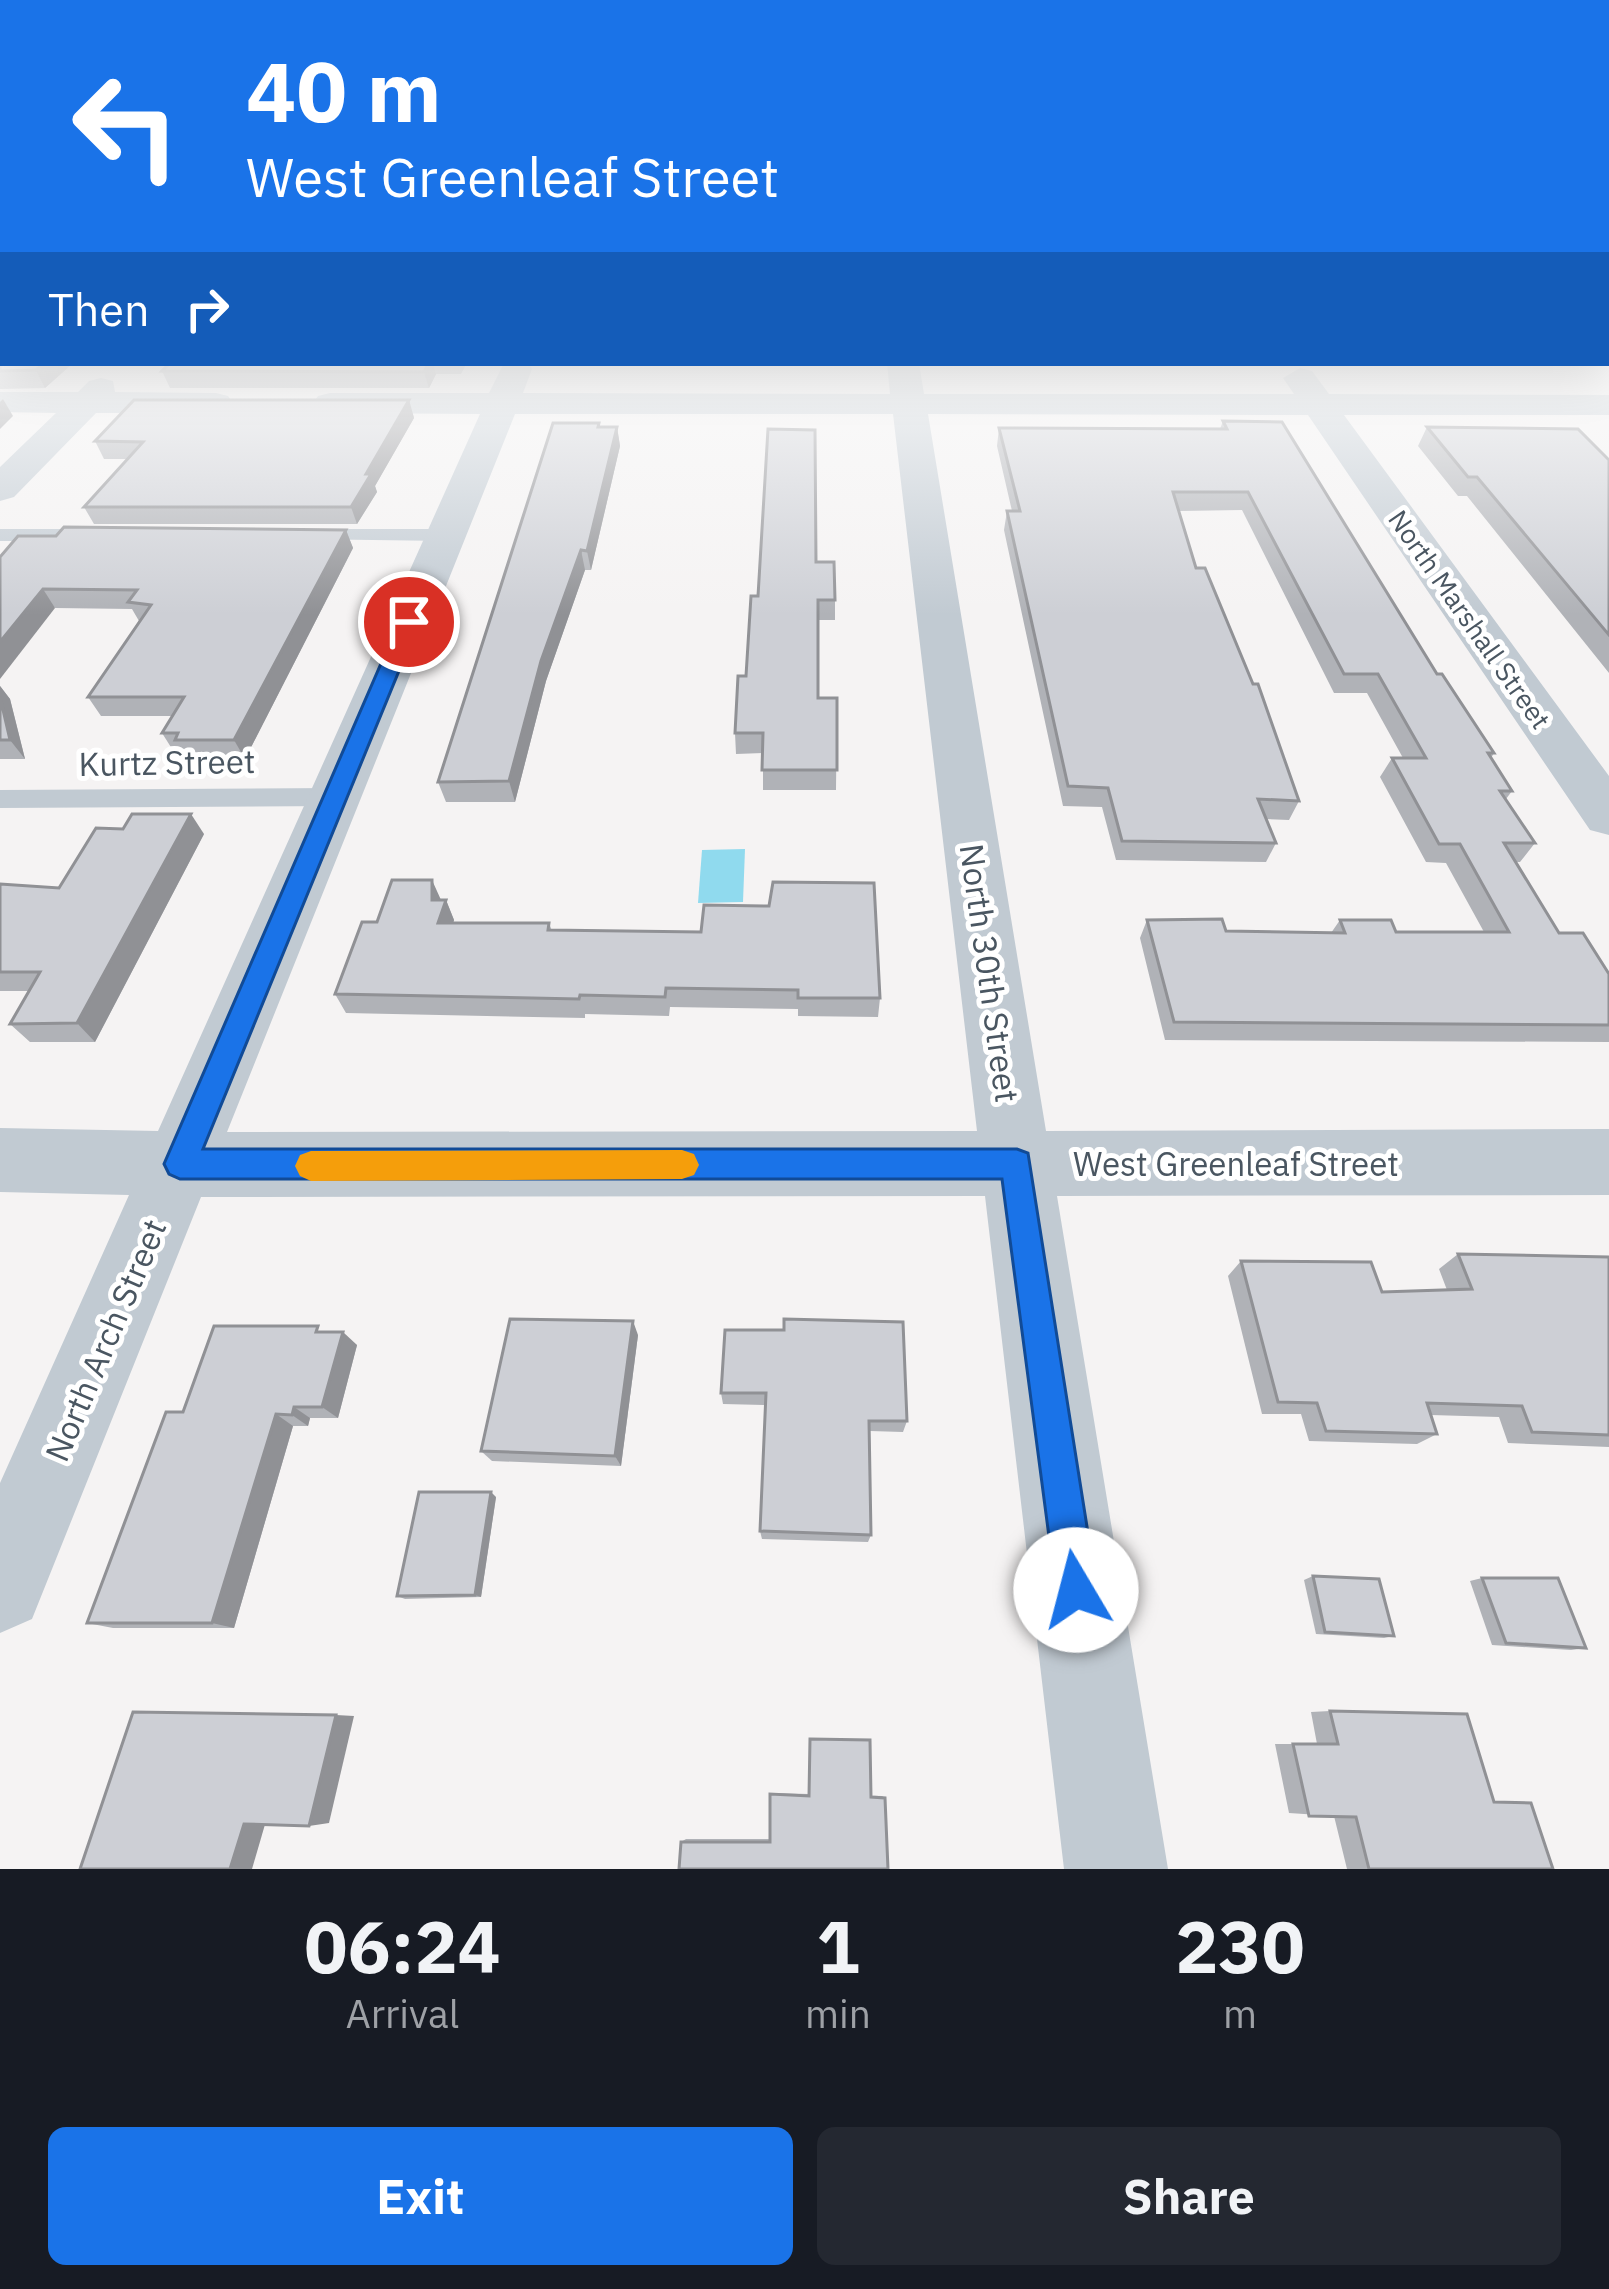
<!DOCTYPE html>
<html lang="en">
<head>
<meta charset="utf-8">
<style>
	body { margin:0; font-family:"IBM Plex Sans",sans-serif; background:#242831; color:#f1f3f6; height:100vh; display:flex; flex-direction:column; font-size:45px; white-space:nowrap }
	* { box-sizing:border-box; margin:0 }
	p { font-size:39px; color:#9ea1a6 }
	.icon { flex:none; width:66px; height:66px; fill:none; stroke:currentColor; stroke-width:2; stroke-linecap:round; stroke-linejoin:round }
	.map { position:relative; height:1869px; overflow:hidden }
	.drawer { display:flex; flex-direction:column; background:#171b24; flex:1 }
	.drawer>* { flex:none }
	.hud { position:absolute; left:0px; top:0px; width:1611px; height:366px; box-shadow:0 12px 48px #0002; background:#1a73e8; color:#fff; overflow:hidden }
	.pin { position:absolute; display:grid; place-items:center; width:102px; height:102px; color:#fff; margin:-51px; border:6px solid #fff; border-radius:50%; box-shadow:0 3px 12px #0007 }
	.me { position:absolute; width:132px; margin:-66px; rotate:352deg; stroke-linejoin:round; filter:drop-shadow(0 0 9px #0008) }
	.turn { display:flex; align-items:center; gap:42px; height:252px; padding:0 48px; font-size:54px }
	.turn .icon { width:156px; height:156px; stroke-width:2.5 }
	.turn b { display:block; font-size:84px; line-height:102px }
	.then { display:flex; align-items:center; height:114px; padding:0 48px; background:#0003; gap:24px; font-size:45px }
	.eta { display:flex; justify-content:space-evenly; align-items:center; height:204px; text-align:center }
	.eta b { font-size:72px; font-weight:700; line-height:84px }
	.cta { display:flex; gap:24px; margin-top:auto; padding:24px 48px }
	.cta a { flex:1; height:138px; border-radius:18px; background:#1a73e8; color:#fff; font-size:48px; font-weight:700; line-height:138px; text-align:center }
	.cta a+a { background:#242831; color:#f1f3f6 }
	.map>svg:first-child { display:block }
</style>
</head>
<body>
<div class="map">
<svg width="1609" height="1869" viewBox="0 0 1609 1869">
	<rect width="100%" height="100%" fill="#f5f3f3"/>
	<path fill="#90daee" d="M 745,849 L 743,902 L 698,903 L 702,850 Z"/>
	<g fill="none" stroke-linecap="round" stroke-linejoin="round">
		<g fill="#c1cad2" fill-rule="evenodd">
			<path d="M 0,529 L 96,529 L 106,535 L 96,541 L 0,541 Z"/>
			<path d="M 306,529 L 446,529 L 456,535 L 446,541 L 299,539 L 296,535 Z"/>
			<path d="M 335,788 L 348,797 L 335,806 L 0,808 L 0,790 Z"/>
		</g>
		<g fill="#c1cad2" fill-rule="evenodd">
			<path d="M 504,363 L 528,363 L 532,369 L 523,393 L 890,394 L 887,363 L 919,363 L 924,394 L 1294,394 L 1283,378 L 1300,368 L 1312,371 L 1329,394 L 1609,395 L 1609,415 L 1344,415 L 1609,776 L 1609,835 L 1590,830 L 1308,415 L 928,414 L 1046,1131 L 1609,1129 L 1609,1195 L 1057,1196 L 1168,1869 L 1064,1869 L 985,1196 L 201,1197 L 32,1619 L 0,1633 L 0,1483 L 129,1195 L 0,1192 L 0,1128 L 158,1131 L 480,414 L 330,413 L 318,410 L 313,403 L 318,396 L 330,393 L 489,393 ZM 515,414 L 893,414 L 977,1131 L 227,1132 Z"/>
			<path d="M 101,378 L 113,381 L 115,392 L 216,393 L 228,396 L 233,403 L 228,410 L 216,413 L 96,413 L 14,497 L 0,501 L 0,467 L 56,413 L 0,412 L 0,392 L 78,392 L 89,381 Z"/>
		</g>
	</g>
	<g fill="#b0b2b7">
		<path d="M 0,353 L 73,363 L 45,388 L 0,389 Z"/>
		<path d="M 170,363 L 467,363 L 461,374 L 436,374 L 429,388 L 170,388 L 162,371 Z"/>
		<path d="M 409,400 L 414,418 L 375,486 L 377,492 L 357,524 L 94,524 L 84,507 L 127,459 L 104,459 L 95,441 Z"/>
		<path d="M 1223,421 L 1437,674 L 1494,753 L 1491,758 L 1512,791 L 1506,799 L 1535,843 L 1520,862 L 1516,862 L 1559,933 L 1609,974 L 1609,1042 L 1165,1040 L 1140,938 L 1147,920 L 1226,931 L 1331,933 L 1340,920 L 1396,932 L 1484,932 L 1446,863 L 1426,862 L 1380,777 L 1392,758 L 1403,758 L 1367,693 L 1334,693 L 1242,510 L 1179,511 L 1196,568 L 1299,801 L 1289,820 L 1266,819 L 1276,843 L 1266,862 L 1116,860 L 1102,807 L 1063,806 L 1004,530 L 1007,511 L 1012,511 L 997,446 L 999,428 L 1220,429 Z"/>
		<path d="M 600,427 L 617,427 L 620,446 L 591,570 L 585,570 L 546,681 L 515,802 L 446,802 L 438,782 Z"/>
		<path d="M 1427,427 L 1609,460 L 1609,673 L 1467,496 L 1458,496 L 1418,446 Z"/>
		<path d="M 346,530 L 353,548 L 245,759 L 187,759 L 182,752 L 174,752 L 162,733 L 172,716 L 101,716 L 88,697 L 139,621 L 132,609 L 55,608 L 0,557 Z"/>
		<path d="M 758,596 L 835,600 L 835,620 L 818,620 L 818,698 L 837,698 L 836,790 L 763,790 L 763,753 L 736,754 L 735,733 L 746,676 Z"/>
		<path d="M 0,686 L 10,699 L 25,759 L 0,759 Z"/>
		<path d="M 204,834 L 95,1042 L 30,1042 L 10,1024 L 29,991 L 0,991 L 0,884 L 59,888 Z"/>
		<path d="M 446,900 L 454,920 L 453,923 L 549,923 L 552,931 L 880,998 L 878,1017 L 798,1016 L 798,1009 L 670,1007 L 669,1016 L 585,1014 L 585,1018 L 346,1013 L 335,994 L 377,922 Z"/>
		<path d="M 1458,1254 L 1609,1257 L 1609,1447 L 1508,1443 L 1499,1417 L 1431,1415 L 1437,1434 L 1417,1444 L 1309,1441 L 1301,1414 L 1262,1414 L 1228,1276 L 1241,1261 L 1382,1292 L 1447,1290 L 1439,1269 Z"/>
		<path d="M 784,1330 L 907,1421 L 903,1432 L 870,1431 L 871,1535 L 868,1542 L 762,1539 L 760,1531 L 765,1405 L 723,1404 L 721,1393 Z"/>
		<path d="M 325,1332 L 357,1345 L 338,1418 L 310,1418 L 308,1426 L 293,1426 L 234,1628 L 113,1628 L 87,1623 L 183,1412 Z"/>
		<path d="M 638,1335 L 621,1466 L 492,1461 L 481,1451 Z"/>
		<path d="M 496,1497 L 481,1597 L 405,1599 L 397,1596 Z"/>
		<path d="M 1313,1576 L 1394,1636 L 1384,1638 L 1316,1634 L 1304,1580 Z"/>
		<path d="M 1482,1578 L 1586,1648 L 1571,1650 L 1492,1645 L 1470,1581 Z"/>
		<path d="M 1330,1711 L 1494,1801 L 1531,1803 L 1553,1869 L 1347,1869 L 1334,1816 L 1289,1813 L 1275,1744 L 1317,1744 L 1311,1712 Z"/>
		<path d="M 772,1793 L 882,1796 L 885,1798 L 888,1869 L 681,1842 L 686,1839 L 770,1839 Z"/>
	</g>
	<g fill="#909195">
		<path d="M 45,363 L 73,363 L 45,388 L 36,370 Z"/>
		<path d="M 429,363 L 433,363 L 436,374 L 429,388 L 424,372 Z"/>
		<path d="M 3,399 L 13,416 L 0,429 L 0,402 Z"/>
		<path d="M 409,400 L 414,418 L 375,486 L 377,492 L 357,524 L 351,507 L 366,474 Z"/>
		<path d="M 617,427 L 620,446 L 591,570 L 587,551 Z"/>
		<path d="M 346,530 L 353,548 L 245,759 L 234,740 Z"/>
		<path d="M 581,550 L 585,570 L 546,681 L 515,802 L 509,781 L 541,661 Z"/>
		<path d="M 43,589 L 55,608 L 0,679 L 0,642 Z"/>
		<path d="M 0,686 L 10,699 L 25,759 L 10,740 L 0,697 Z"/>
		<path d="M 191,814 L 204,834 L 95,1042 L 77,1023 Z"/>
		<path d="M 432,880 L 441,900 L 446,900 L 454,920 L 447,943 L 438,923 L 432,900 Z"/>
		<path d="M 633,1321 L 638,1335 L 621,1466 L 615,1456 Z"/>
		<path d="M 343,1332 L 357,1345 L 338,1418 L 322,1407 Z"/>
		<path d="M 294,1407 L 310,1418 L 308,1426 L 292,1415 Z"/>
		<path d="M 276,1414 L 293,1426 L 234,1628 L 212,1623 Z"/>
		<path d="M 491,1492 L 496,1497 L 481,1597 L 475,1595 Z"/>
		<path d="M 336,1715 L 354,1716 L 329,1823 L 309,1826 Z"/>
		<path d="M 266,1821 L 252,1869 L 230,1869 L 244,1824 Z"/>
	</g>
	<g fill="#cdcfd5" stroke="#909195" stroke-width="3">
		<path d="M 0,353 L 3,353 L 3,363 L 45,363 L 36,370 L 0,371 Z"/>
		<path d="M 170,363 L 429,363 L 424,372 L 162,371 Z"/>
		<path d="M 134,400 L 409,400 L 366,474 L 371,474 L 351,507 L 84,507 L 143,442 L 95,441 Z"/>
		<path d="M 1223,421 L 1282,422 L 1437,674 L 1442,674 L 1494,753 L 1488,753 L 1512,791 L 1500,791 L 1535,843 L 1504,843 L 1559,933 L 1583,933 L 1609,974 L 1609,1025 L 1174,1022 L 1147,920 L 1222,919 L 1226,931 L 1345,933 L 1340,920 L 1391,920 L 1396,932 L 1509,932 L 1460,844 L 1439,844 L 1392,758 L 1426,758 L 1378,674 L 1344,674 L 1248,492 L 1173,492 L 1196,568 L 1205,568 L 1253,684 L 1258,684 L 1299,801 L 1258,799 L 1276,843 L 1122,841 L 1108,788 L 1068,786 L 1007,511 L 1020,511 L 999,428 L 1227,429 Z"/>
		<path d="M 553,423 L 599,423 L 598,427 L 617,427 L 587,551 L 581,550 L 541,661 L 509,781 L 438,782 Z"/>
		<path d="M 1427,427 L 1578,429 L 1609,460 L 1609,635 L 1477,477 L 1468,477 Z"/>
		<path d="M 768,429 L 815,430 L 816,562 L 834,562 L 835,600 L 818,600 L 818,698 L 837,698 L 837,770 L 762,770 L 763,733 L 735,733 L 738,676 L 746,676 L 751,596 L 758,596 Z"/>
		<path d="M 64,527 L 346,530 L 234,740 L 175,740 L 178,733 L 162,733 L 184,697 L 88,697 L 151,605 L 128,602 L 137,590 L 43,589 L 0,642 L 0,557 L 18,536 L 56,536 Z"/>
		<path d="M 0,697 L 10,740 L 0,740 Z"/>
		<path d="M 132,814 L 191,814 L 77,1023 L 10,1024 L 40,972 L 0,972 L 0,884 L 59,888 L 96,828 L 123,829 Z"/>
		<path d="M 392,880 L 432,880 L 432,900 L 446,900 L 438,923 L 549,923 L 548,930 L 701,932 L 704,905 L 769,906 L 773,882 L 874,883 L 880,998 L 798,998 L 798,990 L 666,988 L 665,997 L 580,995 L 579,999 L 335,994 L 362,922 L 377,922 Z"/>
		<path d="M 1458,1254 L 1609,1257 L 1609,1435 L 1532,1432 L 1522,1406 L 1427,1403 L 1437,1434 L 1326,1431 L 1317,1403 L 1278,1402 L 1241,1261 L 1371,1262 L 1382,1292 L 1472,1289 Z"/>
		<path d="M 510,1319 L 633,1321 L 615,1456 L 481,1451 Z"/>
		<path d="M 784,1319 L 903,1322 L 907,1421 L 869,1421 L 871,1535 L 760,1531 L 766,1393 L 721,1393 L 725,1330 L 784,1330 Z"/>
		<path d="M 214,1326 L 318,1326 L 316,1332 L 343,1332 L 322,1407 L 294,1407 L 292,1415 L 276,1414 L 212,1623 L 87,1623 L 166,1412 L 183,1412 Z"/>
		<path d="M 419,1492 L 491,1492 L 475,1595 L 397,1596 Z"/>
		<path d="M 1313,1576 L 1379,1579 L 1394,1636 L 1325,1632 Z"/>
		<path d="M 1482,1578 L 1558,1578 L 1586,1648 L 1506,1643 Z"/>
		<path d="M 1330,1711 L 1467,1714 L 1494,1802 L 1531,1803 L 1553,1869 L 1369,1869 L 1356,1817 L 1309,1816 L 1293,1744 L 1338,1744 Z"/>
		<path d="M 133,1712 L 336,1715 L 309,1826 L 244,1824 L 230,1869 L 80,1869 Z"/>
		<path d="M 810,1739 L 870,1740 L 871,1797 L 885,1798 L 888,1869 L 679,1869 L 681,1842 L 770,1842 L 770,1794 L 809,1796 Z"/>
	</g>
	<linearGradient id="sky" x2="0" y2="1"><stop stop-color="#85c3ea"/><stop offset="0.57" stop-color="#fafafa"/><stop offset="1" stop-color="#fafafa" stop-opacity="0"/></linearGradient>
	<rect width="1609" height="615" fill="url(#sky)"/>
	<path fill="#1a73e8" stroke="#114b97" stroke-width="3" d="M 409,616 L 419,622 L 203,1149 L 1017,1149 L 1028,1153 L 1097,1590 L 1091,1604 L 1076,1610 L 1062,1604 L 1056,1590 L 1002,1179 L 180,1179 L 169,1174 L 164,1164 L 399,622 Z"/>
	<path fill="#f59e0b" d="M 682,1150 L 694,1154 L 699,1165 L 694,1175 L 682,1179 L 311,1181 L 300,1176 L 295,1166 L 300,1155 L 311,1151 Z"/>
	<g text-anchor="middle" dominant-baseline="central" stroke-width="10" stroke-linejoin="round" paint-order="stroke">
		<g font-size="27" fill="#4a5661" stroke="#fff">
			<text transform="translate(1470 619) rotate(55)">North Marshall Street</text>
		</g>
		<g font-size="33" fill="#4a5661" stroke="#fff">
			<text transform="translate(167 762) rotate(-1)">Kurtz Street</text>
			<text transform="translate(990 973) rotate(82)">North 30th Street</text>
			<text x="1236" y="1163">West Greenleaf Street</text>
			<text transform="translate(105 1340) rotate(-67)">North Arch Street</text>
		</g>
	</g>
</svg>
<div class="pin" style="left:409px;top:622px;background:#d93025"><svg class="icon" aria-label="arrive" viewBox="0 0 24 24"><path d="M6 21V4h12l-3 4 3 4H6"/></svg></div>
<svg class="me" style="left:1076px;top:1590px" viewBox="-20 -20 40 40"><circle r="19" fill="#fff"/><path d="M0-13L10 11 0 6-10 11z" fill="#1a73e8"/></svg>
<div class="hud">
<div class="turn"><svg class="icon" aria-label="left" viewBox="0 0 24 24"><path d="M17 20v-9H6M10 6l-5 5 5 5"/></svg><div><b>40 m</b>West Greenleaf Street</div></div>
<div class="then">Then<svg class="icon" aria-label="right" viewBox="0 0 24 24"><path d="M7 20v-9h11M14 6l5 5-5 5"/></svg></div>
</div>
</div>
<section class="drawer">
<div class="eta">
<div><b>06:24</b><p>Arrival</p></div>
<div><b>1</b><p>min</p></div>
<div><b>230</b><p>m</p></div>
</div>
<div class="cta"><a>Exit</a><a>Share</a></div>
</section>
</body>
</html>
